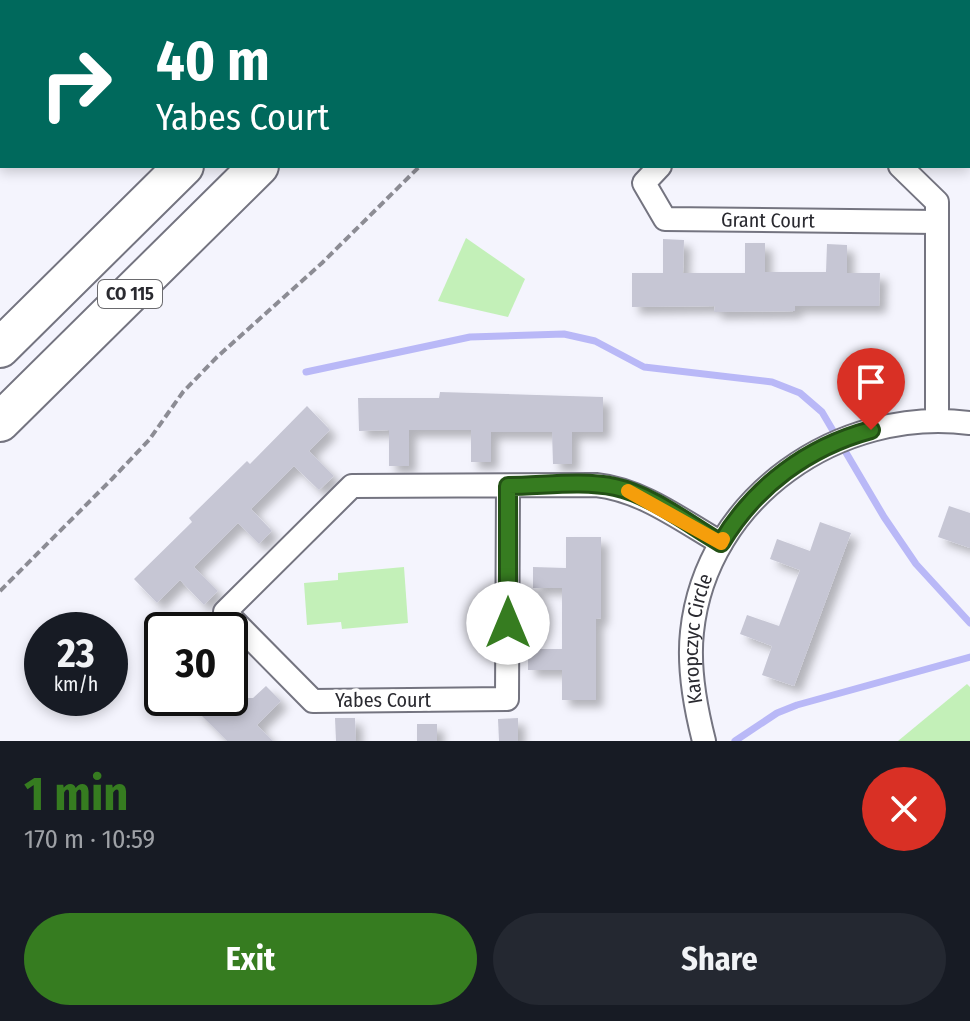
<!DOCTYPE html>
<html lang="en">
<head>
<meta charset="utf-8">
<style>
	body { margin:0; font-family:"Fira Sans Condensed",sans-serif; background:#242831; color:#f1f3f6; height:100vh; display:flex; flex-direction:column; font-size:30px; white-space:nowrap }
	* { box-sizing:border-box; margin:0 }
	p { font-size:26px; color:#9ea1a6 }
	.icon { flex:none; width:44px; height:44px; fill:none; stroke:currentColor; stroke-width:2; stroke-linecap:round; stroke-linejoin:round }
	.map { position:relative; height:741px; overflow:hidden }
	.details { display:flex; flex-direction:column; background:#171b24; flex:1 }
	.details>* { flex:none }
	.hud { position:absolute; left:0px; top:0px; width:970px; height:168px; box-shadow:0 4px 12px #0003; background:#00695c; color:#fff; overflow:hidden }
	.speed { position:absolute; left:24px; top:612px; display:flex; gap:16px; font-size:40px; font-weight:700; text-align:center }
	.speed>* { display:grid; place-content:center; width:104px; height:104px; border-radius:50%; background:#171b24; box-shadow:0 4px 12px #0003; line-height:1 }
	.speed small { font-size:20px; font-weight:400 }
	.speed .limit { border:4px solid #111; border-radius:12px; background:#fff; color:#111 }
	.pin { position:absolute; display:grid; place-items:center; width:68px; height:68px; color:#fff; margin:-82px -34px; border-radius:50% 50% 50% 0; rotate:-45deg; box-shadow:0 0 8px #0007 }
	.pin .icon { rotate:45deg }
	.me { position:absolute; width:88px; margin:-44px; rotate:0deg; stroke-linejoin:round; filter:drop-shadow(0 0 6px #0008) }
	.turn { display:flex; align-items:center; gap:28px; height:168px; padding:0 24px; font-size:36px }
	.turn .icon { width:104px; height:104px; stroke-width:2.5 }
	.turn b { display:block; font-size:56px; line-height:68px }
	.round { display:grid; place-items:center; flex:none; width:84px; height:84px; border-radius:42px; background:#242831 }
	.head { display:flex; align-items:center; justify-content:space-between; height:136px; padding:0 24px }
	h1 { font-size:48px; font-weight:700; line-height:60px; color:#367c20 }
	.cta { display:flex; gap:16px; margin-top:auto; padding:16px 24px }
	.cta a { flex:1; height:92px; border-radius:48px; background:#367c20; color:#fff; font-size:32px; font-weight:700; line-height:92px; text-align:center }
	.cta a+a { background:#242831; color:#f1f3f6 }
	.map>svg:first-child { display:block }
</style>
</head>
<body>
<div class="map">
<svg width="970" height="741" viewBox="0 0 970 741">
	<defs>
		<filter id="shadow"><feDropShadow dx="7" dy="7" stdDeviation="4" flood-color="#0004"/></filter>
	</defs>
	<rect width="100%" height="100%" fill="#f4f4fd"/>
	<g fill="#c3f0b8">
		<path d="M 466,238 L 525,279 L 508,317 L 438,301 Z"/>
		<path d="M 404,567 L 408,623 L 342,629 L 341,622 L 307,625 L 304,583 L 338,580 L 338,573 Z"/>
		<path d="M 967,684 L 970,687 L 970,741 L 898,741 Z"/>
	</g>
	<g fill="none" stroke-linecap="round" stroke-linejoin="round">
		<g stroke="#b9b8f7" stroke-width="7">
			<path d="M 306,372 L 470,337 L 564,334 L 595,341 L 644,367 L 772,382 L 800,393 L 822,412 L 884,517 L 916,564 L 970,623"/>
			<path d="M 735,741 L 777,713 L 797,705 L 970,657"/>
		</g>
	</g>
	<g fill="#c6c6d4" filter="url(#shadow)">
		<path d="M 663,239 L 684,240 L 683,273 L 745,273 L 745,243 L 765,243 L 765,272 L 826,272 L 827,244 L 847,245 L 847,273 L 880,273 L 879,306 L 795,306 L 795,311 L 714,312 L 715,306 L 632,307 L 632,273 L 663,273 Z"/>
		<path d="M 440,392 L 603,397 L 603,432 L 572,432 L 572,464 L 553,464 L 552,432 L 491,432 L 491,462 L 471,462 L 471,430 L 409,430 L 409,466 L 389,466 L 389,430 L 359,431 L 358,398 L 439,398 Z"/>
		<path d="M 307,406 L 330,430 L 309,451 L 334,476 L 319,490 L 294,466 L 251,509 L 272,531 L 259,544 L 238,523 L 194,567 L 218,591 L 204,605 L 180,580 L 157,603 L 134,579 L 192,522 L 189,518 L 247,461 L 250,464 Z"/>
		<path d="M 949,506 L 970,513 L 970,548 L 938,537 Z"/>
		<path d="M 820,522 L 851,533 L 794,686 L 762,675 L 772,646 L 740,634 L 747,615 L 779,626 L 800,570 L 770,559 L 777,539 L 810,551 Z"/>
		<path d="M 566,537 L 601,537 L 601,618 L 596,619 L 596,700 L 562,700 L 562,670 L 528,670 L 528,649 L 562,649 L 562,588 L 533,588 L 533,567 L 566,568 Z"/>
		<path d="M 266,686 L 281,701 L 257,725 L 273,741 L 227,741 L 198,712 L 201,709 L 189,698 L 253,698 Z"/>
		<path d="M 335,718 L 355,718 L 356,741 L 336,741 Z"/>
		<path d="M 518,718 L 518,741 L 499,741 L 498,719 Z"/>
		<rect x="417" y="724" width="20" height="17"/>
	</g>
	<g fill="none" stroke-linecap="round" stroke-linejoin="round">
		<g stroke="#747480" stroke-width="26">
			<g id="street">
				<path id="s1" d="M 660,166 L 644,183 L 665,219 L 937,222"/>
				<path d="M 900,166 L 937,202 L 937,421"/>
				<path d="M 508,486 L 507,699 L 313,701 L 225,612 L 352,486 L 596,485 C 642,490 681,520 721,543"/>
				<path id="s2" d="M 704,741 C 695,706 688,668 692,632 C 706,497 840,406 970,423"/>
			</g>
		</g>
		<g stroke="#747480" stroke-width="42">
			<g id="highway">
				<path d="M 348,2 L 350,0"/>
				<path d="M 424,2 L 426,0"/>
				<path d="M 0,348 L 184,166"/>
				<path d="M 0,422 L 259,166"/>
			</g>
		</g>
		<g stroke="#8c8c94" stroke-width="4" stroke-dasharray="8 4" stroke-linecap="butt">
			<path d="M 583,2 L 585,0"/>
			<path d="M 0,591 L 112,479 L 149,440 L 183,392 L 217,357 L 322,263 L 420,166"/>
		</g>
		<use href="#street" stroke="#fff" stroke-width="22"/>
		<use href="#highway" stroke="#fff" stroke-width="38"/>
	</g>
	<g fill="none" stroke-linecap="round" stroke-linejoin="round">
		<g stroke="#235115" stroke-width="20">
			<path id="route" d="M 508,623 L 508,486 C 543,486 581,480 615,487 C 650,494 690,525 721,543 C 755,486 808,447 871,430"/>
		</g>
		<use href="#route" stroke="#367c20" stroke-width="14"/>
		<path stroke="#f59e0b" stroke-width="14" d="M 628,491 L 721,543 L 723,539"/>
	</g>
	<g text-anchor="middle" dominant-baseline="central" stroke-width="7" stroke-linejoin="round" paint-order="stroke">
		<rect fill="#fff" stroke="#6a6a6e" stroke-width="2" x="98" y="280" width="64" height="28" rx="6"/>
		<g font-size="18" font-weight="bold" fill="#2a2a30">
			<text x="130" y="294">CO 115</text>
		</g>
		<g font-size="20" fill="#2a2a30" stroke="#fff">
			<text stroke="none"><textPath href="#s1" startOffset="168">Grant Court</textPath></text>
			<text stroke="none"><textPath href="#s2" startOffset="104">Karopczyc Circle</textPath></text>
			<text x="383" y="700">Yabes Court</text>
		</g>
	</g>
</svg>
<div class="speed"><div>23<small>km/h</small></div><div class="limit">30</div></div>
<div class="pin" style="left:871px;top:430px;background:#d93025"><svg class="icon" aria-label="arrive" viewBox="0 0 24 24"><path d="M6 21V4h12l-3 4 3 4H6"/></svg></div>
<svg class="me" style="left:508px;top:623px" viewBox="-20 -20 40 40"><circle r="19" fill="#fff"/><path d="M0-13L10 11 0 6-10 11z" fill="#367c20"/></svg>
<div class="hud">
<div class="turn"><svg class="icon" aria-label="right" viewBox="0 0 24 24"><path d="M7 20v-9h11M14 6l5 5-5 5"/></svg><div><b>40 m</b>Yabes Court</div></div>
</div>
</div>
<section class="details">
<div class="head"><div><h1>1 min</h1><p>170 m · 10:59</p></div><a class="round" style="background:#d93025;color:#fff"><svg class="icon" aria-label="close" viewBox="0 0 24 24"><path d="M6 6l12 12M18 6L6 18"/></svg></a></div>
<div class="cta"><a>Exit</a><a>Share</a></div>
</section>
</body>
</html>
